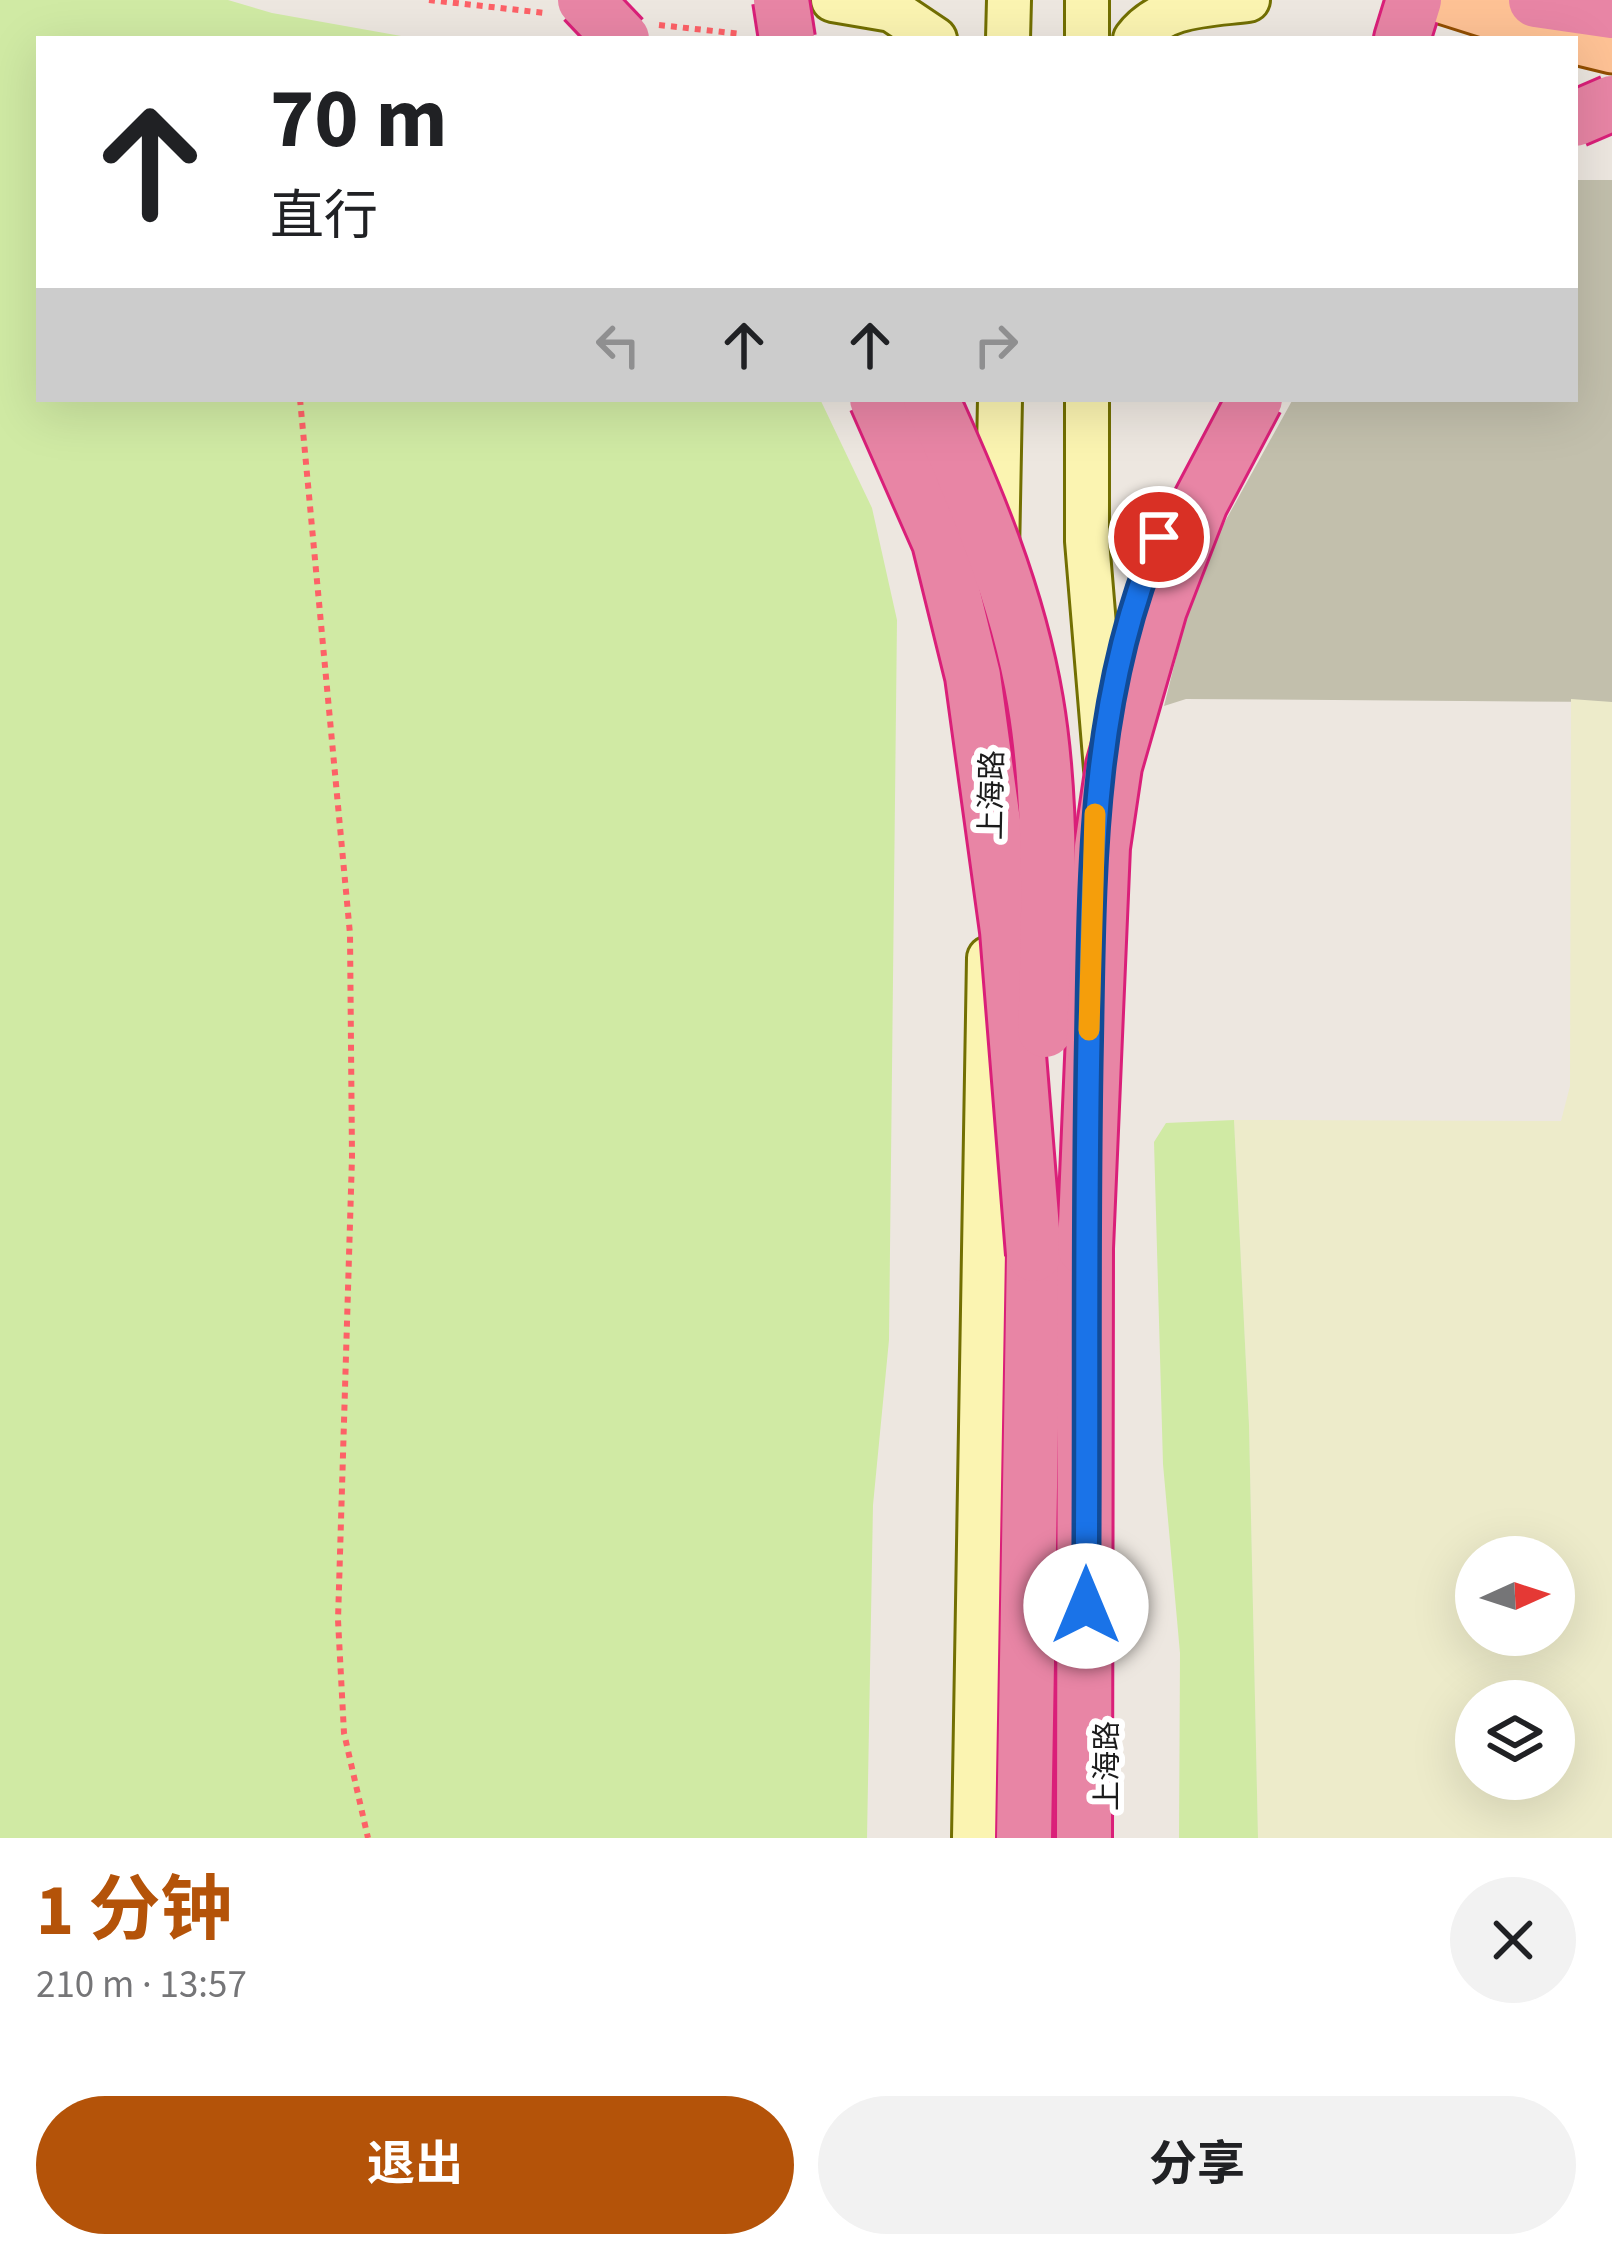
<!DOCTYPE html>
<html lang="zh">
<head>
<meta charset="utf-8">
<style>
	body { margin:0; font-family:"Source Sans 3","Noto Sans SC",sans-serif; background:#f2f2f2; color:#202124; height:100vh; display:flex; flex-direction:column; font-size:45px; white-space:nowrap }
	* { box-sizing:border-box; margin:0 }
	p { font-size:39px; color:#757577 }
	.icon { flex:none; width:66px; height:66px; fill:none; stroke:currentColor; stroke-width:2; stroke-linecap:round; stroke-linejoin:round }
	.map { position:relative; height:1838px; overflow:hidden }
	.side { display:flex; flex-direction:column; background:#fff; flex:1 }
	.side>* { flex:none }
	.guide { position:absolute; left:36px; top:36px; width:1542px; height:366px; border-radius:0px; box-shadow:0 12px 48px #0002; background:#fff; color:#202124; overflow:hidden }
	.needle { width:78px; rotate:87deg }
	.tools { position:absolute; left:1455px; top:1536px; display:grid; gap:24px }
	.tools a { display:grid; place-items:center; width:120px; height:120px; border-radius:50%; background:#fff; box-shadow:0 12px 48px #0002; font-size:60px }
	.pin { position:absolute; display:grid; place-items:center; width:102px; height:102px; color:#fff; margin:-51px; border:6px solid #fff; border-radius:50%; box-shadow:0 3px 12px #0007 }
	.me { position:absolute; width:132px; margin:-66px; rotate:0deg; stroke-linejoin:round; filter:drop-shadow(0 0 9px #0008) }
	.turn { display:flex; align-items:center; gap:42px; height:252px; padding:0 36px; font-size:54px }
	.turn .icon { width:156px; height:156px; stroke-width:2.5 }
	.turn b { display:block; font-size:84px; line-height:102px }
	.lanes { display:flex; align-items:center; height:114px; padding:0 36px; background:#0003; justify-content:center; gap:60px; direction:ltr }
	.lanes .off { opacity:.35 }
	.round { display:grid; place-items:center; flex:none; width:126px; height:126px; border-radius:63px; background:#f2f2f2 }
	.headline { display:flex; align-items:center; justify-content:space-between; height:204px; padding:0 36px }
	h1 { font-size:72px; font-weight:700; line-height:90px; color:#b45309 }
	.cta { display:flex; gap:24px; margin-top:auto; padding:24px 36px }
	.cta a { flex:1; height:138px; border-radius:72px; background:#b45309; color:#fff; font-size:48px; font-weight:700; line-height:138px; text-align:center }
	.cta a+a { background:#f2f2f2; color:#202124 }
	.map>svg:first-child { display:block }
</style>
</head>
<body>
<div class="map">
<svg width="1612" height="1838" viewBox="0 0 1612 1838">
	<rect width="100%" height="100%" fill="#ede7e0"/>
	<path fill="#c2bfac" d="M 1575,180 L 1612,180 L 1612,702 L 1186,699 L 1164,706 L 1186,618 L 1222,527 L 1293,399 L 1575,399 Z"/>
	<path fill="#edebca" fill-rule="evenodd" d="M 1571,699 L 1612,702 L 1612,1838 L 1258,1838 L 1249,1425 L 1234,1120 L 1561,1121 L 1570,1086 ZM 1476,1557 L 1554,1557 L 1554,1635 L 1476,1635 ZM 1476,1701 L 1554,1701 L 1554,1779 L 1476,1779 Z"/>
	<g fill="#d0eaa4">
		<path d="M 0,0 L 228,0 L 272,13 L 418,39 L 39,39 L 39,399 L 820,399 L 872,508 L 897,620 L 889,1340 L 873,1505 L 867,1838 L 0,1838 Z"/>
		<path d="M 1234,1120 L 1249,1425 L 1258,1838 L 1179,1838 L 1180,1653 L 1163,1464 L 1154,1142 L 1166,1123 Z"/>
	</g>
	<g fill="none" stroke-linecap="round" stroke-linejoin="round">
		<g stroke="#726f02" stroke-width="48">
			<g id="secondary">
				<path d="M 833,0 L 892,10 L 935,39"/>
				<path d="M 1087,0 L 1087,39"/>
				<path d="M 1008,39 L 1009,0"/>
				<path d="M 1135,39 C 1161,4 1208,5 1248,0"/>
				<path d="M 1087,399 L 1087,541 L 1106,769"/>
				<path d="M 994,710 L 1000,399"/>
				<path d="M 974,1838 L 989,958"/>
			</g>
		</g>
		<g stroke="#924e00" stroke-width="51">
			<g id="primary">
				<path d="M 1441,0 L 1564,39"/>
				<path d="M 1575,41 L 1612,50"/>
			</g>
		</g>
		<g stroke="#da1f79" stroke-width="60">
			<g id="highway">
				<path d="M 1536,0 L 1612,11"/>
				<path d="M 1402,39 L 1414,0"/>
				<path d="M 1024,1838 L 1034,1254"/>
				<path d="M 1084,1838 L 1085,1248"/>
			</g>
		</g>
		<g stroke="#fd6167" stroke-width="6" stroke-dasharray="6 6" stroke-linecap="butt">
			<path d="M 429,0 L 545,13"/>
			<path d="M 659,25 L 741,34"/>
			<path d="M 300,399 L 350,934 L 352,1157 L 338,1620 L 344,1733 L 368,1838"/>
		</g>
		<use href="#secondary" stroke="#fbf4b1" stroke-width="42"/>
		<use href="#primary" stroke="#fec295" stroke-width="45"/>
		<use href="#highway" stroke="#e885a5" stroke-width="54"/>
		<g stroke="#da1f79" stroke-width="60" stroke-linecap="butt">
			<g id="highway-bridge">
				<path d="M 585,0 L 622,39"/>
				<path d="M 781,0 L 787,39"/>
				<path d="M 1575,119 L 1612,103"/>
				<path d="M 877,399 L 940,542 L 973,676 L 1008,931 L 1034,1254"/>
				<path d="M 931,399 C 975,496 1017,595 1035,701 C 1052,800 1049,930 1045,1030"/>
				<path d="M 1085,1248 L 1102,847 L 1114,766 L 1159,609 L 1200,503 L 1255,399"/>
			</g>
		</g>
		<use href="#highway-bridge" stroke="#e885a5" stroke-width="54"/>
	</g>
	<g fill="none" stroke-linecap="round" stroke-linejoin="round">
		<g stroke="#114b97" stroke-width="30">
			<path id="route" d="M 1086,1606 C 1088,1418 1085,1229 1089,1040 C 1092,869 1091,697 1159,537"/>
		</g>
		<use href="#route" stroke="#1a73e8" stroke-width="21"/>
		<path stroke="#f59e0b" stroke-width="21" d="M 1089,1030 L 1095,814"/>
	</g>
	<g text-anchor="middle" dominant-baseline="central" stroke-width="12" stroke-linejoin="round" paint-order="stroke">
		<g font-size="30" fill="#1b1b1b" stroke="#fff">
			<text transform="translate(992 795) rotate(-89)">上海路</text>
			<text transform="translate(1107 1766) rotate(-90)">上海路</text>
		</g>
	</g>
</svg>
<div class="tools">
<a><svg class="needle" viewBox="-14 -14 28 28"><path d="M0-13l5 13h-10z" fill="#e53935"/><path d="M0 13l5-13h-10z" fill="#757577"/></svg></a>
<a><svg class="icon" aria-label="layers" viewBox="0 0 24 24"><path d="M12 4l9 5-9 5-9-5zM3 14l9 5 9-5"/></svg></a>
</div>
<div class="pin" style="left:1159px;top:537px;background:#d93025"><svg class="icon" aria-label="arrive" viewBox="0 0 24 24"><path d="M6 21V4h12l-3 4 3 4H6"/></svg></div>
<svg class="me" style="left:1086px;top:1606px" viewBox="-20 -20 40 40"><circle r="19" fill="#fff"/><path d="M0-13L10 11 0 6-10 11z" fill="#1a73e8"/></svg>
<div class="guide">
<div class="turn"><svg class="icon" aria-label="ahead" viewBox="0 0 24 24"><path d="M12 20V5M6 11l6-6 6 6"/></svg><div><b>70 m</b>直行</div></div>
<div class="lanes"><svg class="icon off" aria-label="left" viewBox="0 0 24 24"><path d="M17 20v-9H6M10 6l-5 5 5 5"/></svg><svg class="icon" aria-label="ahead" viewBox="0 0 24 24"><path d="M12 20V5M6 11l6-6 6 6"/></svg><svg class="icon" aria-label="ahead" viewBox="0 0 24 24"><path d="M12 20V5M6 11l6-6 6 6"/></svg><svg class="icon off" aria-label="right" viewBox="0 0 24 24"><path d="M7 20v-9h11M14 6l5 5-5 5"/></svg></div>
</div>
</div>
<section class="side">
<div class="headline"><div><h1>1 分钟</h1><p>210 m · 13:57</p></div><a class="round"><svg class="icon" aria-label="close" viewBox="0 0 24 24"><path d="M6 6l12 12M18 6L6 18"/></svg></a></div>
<div class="cta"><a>退出</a><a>分享</a></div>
</section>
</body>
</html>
